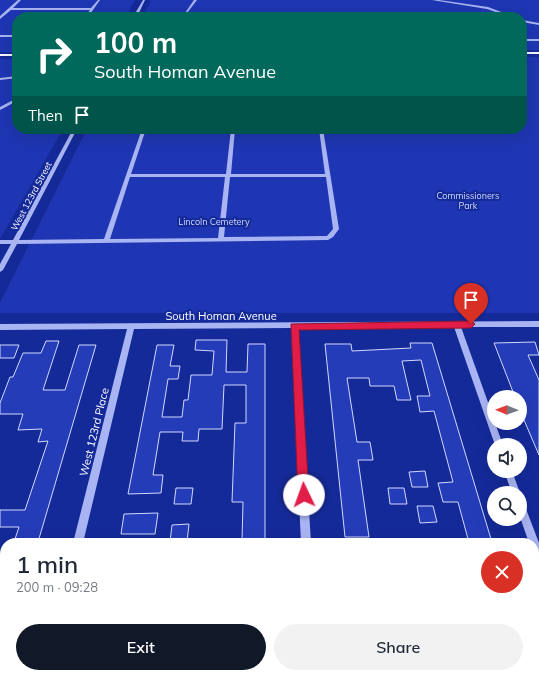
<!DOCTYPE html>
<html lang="en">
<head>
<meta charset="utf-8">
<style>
	body { margin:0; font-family:Mulish,sans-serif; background:#f2f2f3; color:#1f2937; height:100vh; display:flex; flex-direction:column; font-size:15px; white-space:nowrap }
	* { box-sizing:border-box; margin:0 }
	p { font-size:13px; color:#747a83 }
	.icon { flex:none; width:22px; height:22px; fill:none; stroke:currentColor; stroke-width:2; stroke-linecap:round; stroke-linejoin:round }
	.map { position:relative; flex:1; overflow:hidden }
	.details { position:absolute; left:0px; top:538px; width:539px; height:140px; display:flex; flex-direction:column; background:#fff; border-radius:16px 16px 0 0; box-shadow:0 4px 16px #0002 }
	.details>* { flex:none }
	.hud { position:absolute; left:12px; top:12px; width:515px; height:122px; border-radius:16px; box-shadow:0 4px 16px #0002; background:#00695c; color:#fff; overflow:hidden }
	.needle { width:26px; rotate:271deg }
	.fabs { position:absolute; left:487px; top:390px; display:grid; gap:8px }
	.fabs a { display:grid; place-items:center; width:40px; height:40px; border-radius:50%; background:#fff; box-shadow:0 4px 16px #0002; font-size:20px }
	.pin { position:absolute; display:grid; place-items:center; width:34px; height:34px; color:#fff; margin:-41px -17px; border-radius:50% 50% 50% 0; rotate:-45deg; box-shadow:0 0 4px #0007 }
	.pin .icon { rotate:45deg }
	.me { position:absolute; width:44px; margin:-22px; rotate:357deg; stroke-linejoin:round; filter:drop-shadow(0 0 3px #0008) }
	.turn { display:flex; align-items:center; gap:14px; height:84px; padding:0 16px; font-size:18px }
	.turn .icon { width:52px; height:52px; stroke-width:2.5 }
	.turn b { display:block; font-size:28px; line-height:34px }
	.then { display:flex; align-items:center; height:38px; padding:0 16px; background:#0003; gap:8px; font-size:15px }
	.round { display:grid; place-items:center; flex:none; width:42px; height:42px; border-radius:21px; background:#f2f2f3 }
	.headline { display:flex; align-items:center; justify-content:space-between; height:68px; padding:0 16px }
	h1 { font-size:24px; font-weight:600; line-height:30px }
	.action { display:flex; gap:8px; margin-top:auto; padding:8px 16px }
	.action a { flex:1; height:46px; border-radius:24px; background:#111827; color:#fff; font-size:16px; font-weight:600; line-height:46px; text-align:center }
	.action a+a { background:#f2f2f3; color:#1f2937 }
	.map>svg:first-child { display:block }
</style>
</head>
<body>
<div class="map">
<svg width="539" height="678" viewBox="0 0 539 678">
	<rect width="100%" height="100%" fill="#152a99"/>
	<g fill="#1e36b3">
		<path d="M 0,0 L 135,0 L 126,17 L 17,17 L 17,52 L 0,52 Z"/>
		<path d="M 151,0 L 539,0 L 539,50 L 522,50 L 522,17 L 143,17 Z"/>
		<path d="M 522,57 L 539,57 L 539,313 L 0,313 L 0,303 L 87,129 L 522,129 Z"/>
		<path d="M 0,59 L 17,59 L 17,129 L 63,129 L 0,239 Z"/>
	</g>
	<g fill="#243cb8" stroke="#d1d8fd">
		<path d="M 196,340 L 227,340 L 226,372 L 247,372 L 248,344 L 265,344 L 265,540 L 242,541 L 243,502 L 232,502 L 235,423 L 246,423 L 246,385 L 224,385 L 222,429 L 199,429 L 198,441 L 182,441 L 183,432 L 160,432 L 153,475 L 163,475 L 161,493 L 128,494 L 157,345 L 174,345 L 170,366 L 180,366 L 178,379 L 168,379 L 162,417 L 182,417 L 184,400 L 188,400 L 191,375 L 212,375 L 214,351 L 195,350 Z"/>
		<path d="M 46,341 L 59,341 L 43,390 L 65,390 L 79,345 L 96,345 L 38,542 L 14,542 L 19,527 L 0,527 L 0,510 L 25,510 L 48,441 L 38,442 L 42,429 L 18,430 L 23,414 L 0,414 L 0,403 L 10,377 L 13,377 L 23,353 L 41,353 Z"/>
		<path d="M 535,342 L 539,355 L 528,355 L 539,380 L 539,455 L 521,413 L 520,397 L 515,397 L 494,343 Z"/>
		<path d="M 410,343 L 432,343 L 491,539 L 468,539 L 458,502 L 443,502 L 438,483 L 453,482 L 434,411 L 420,412 L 417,396 L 430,396 L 421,360 L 402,361 L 411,400 L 397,400 L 394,386 L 370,386 L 369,378 L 347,378 L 357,442 L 370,442 L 373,460 L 358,460 L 369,537 L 345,537 L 325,344 L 351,344 L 352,351 L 411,348 Z"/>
		<path d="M 0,345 L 19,345 L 14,358 L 0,358 Z"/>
		<path d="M 425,471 L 428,487 L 412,487 L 409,472 Z"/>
		<path d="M 176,488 L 193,488 L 191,504 L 174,504 Z"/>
		<path d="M 388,488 L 404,488 L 407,504 L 390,504 Z"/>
		<path d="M 417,506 L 433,506 L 437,522 L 420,523 Z"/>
		<path d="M 158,513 L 155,534 L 121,534 L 124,514 Z"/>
		<path d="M 189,524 L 187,542 L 170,542 L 172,525 Z"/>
	</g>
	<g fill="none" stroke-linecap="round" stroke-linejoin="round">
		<g fill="#a9b5f2" fill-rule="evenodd">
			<path d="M 18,0 L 21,0 L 13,8 L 91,8 L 98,0 L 100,0 L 88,17 L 84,17 L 90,10 L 11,10 L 0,19 L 0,16 Z"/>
			<path d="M 143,0 L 145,0 L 137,17 L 133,17 Z"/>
			<path d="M 194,0 L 197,0 L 184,17 L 180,17 L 185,13 Z"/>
			<path d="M 432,0 L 439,0 L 488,7 L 515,17 L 510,17 L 487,9 Z"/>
			<path d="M 522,20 L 539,23 L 539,25 L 522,22 Z"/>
			<rect x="0" y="35" width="17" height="2"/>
			<rect x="522" y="39" width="17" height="2"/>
			<path d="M 17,76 L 17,78 L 0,80 L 0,78 Z"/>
			<path d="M 17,98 L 17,101 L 0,110 L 0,107 Z"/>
			<path d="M 73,129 L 77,129 L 19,240 L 104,239 L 142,129 L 146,129 L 131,174 L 226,174 L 231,129 L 235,129 L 231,174 L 325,174 L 319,129 L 323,129 L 339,229 L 333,237 L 328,240 L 17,244 L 3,270 L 0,272 L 0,264 L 11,244 L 0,244 L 0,240 L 13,240 ZM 130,177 L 225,177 L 218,238 L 110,239 ZM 230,177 L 326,177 L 333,229 L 327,236 L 224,237 Z"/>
			<path d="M 539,321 L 539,327 L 461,327 L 494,419 L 494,423 L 495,423 L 503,445 L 495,445 L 454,327 L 298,328 L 311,543 L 301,543 L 291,328 L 134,329 L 83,543 L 73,543 L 127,329 L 0,330 L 0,324 Z"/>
			<path d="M 504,471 L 512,471 L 520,493 L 520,494 L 520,493 L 512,493 Z"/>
			<path d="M 520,500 L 523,501 L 539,543 L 539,563 L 536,561 L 534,558 L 534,543 L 529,543 L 520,517 Z"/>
			<path d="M 539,659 L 539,671 L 534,672 L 534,660 Z"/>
			<path d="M 0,663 L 5,663 L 5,673 L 9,673 L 0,675 Z"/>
		</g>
		<g fill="#f4f5ff" fill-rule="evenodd">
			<rect x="522" y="52" width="17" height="2"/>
			<rect x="0" y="54" width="17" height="2"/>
		</g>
	</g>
	<path fill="#e11d48" stroke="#92132f" d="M 471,321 L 475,324 L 471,328 L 299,330 L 309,495 L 308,499 L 304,501 L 299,499 L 298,495 L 291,324 Z"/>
	<g text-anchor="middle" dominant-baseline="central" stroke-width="4" stroke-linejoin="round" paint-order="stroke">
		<g font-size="9" fill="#d1d8fd" stroke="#152a99">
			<text x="468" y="195">Commissioners<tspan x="468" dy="10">Park</tspan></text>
			<text x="214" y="221">Lincoln Cemetery</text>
		</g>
		<g font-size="9" fill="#fff" stroke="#152a99">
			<text transform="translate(31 196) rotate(-62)">West 123rd Street</text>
		</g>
		<g font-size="11" fill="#fff" stroke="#152a99">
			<text x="221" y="316">South Homan Avenue</text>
			<text transform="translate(94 432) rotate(-76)">West 123rd Place</text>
		</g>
	</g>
</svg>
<div class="fabs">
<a><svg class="needle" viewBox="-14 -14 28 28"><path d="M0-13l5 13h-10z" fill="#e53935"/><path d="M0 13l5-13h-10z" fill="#747a83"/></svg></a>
<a><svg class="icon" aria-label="sound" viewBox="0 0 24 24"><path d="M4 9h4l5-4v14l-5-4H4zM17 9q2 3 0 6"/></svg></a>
<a><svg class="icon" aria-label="search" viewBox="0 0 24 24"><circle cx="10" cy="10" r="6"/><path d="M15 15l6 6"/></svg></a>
</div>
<div class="pin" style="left:471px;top:324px;background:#d93025"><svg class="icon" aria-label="arrive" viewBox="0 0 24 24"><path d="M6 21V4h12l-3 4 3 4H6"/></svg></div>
<svg class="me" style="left:304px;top:495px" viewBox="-20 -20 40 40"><circle r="19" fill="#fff"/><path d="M0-13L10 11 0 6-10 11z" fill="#e11d48"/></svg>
<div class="hud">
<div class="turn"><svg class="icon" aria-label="right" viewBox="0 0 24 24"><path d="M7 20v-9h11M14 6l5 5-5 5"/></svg><div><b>100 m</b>South Homan Avenue</div></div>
<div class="then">Then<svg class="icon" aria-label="arrive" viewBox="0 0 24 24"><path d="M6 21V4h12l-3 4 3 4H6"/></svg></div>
</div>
<section class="details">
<div class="headline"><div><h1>1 min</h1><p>200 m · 09:28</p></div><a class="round" style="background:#d93025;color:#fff"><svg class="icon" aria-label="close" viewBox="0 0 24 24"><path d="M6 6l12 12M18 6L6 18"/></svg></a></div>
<div class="action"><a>Exit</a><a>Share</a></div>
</section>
</div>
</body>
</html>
